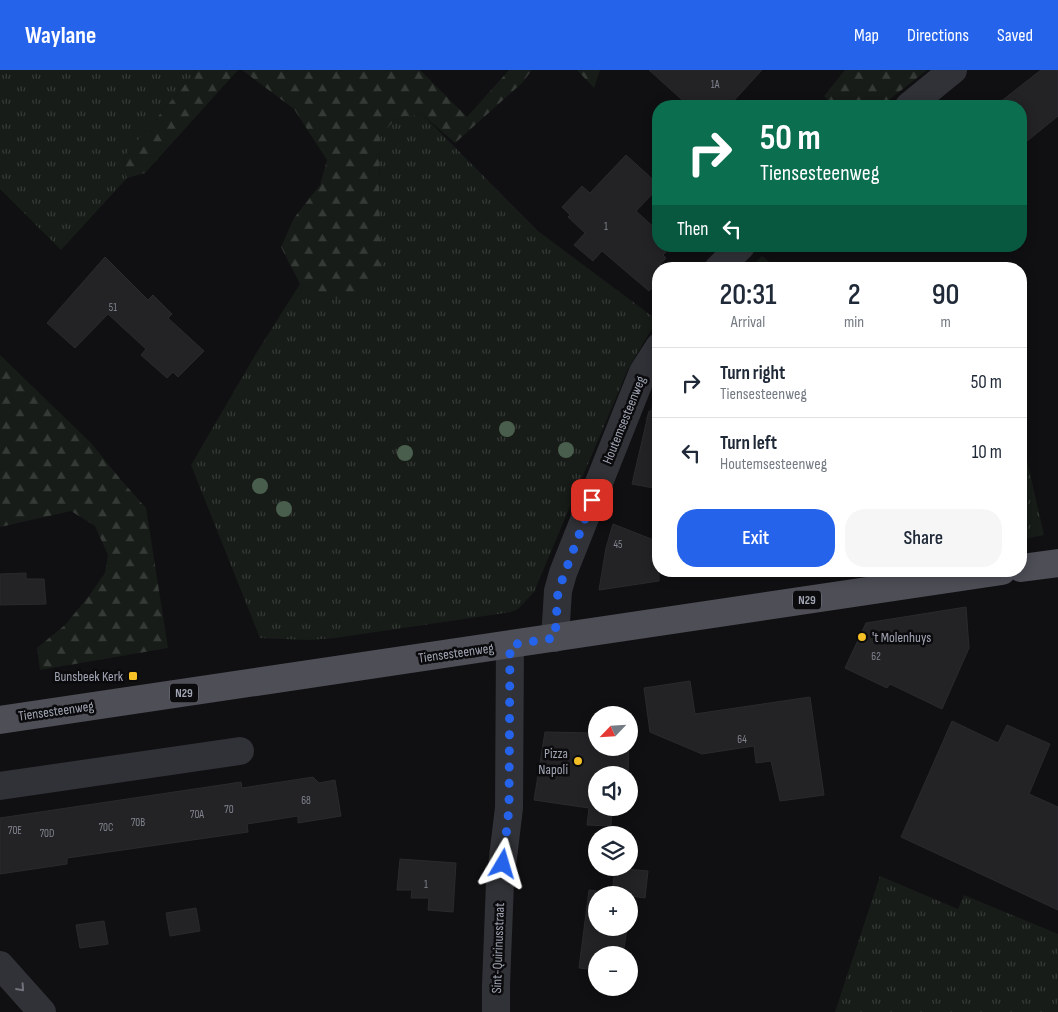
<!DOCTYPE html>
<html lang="en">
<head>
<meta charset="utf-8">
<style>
	body { margin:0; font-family:"Sofia Sans Condensed",sans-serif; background:#f6f6f7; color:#1f2937; height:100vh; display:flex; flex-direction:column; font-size:19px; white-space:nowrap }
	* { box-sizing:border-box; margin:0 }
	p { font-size:16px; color:#747a83 }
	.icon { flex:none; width:28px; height:28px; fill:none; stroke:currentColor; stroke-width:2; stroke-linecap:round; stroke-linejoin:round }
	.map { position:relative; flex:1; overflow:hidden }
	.sheet { position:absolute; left:652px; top:192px; width:375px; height:315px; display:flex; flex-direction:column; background:#fff; border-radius:20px; box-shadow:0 2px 12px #0003 }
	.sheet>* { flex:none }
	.hud { position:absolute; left:652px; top:30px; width:375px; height:152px; border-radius:20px; box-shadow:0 2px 12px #0003; background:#0b6e4f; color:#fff; overflow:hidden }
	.needle { width:32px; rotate:245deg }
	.tools { position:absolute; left:588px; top:636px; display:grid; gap:10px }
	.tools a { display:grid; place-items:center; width:50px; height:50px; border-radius:50%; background:#fff; box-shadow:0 2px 12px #0003; font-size:25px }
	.pin { position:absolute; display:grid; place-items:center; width:42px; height:42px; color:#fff; margin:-21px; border-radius:10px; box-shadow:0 2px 8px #0006 }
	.me { position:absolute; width:55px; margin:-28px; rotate:7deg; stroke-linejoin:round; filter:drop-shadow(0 0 4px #0008) }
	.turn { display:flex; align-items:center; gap:18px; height:105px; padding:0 25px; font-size:22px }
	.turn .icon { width:65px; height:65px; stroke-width:2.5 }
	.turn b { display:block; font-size:35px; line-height:42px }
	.then { display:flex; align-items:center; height:48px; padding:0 25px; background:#0003; gap:10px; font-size:19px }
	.eta { display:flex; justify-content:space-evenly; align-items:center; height:85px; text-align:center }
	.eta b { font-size:30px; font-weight:600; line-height:35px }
	.action { display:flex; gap:10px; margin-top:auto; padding:10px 25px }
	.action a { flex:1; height:58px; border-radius:20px; background:#2563eb; color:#fff; font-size:20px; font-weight:600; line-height:58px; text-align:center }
	.action a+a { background:#f6f6f7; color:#1f2937 }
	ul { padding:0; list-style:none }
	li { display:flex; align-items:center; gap:15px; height:70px; padding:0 25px; border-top:1px solid #e0e1e3 }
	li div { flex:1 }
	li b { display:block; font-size:19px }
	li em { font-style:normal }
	header { display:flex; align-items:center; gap:30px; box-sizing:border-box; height:70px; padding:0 25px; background:#2563eb; color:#fff }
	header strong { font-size:24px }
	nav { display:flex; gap:28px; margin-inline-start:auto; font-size:18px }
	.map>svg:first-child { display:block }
</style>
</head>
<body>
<header>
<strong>Waylane</strong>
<nav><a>Map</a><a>Directions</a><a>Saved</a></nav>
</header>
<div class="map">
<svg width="1058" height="942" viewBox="0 0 1058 942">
	<defs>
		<pattern id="grass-tufts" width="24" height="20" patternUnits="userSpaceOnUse" patternTransform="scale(1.25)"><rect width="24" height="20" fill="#171c18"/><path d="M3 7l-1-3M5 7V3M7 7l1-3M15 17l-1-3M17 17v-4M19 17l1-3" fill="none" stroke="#363a37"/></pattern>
		<pattern id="forest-firs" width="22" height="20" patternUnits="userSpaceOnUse" patternTransform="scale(1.25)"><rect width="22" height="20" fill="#171c18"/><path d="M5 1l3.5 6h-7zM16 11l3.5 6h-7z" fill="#363a37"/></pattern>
	</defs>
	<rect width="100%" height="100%" fill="#101012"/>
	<g fill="url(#grass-tufts)">
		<path d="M 0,0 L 197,0 L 123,88 L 127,108 L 61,180 L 0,119 Z"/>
		<path d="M 422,44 L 538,161 L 657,250 L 628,299 L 534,522 L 518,539 L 511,542 L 335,568 L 309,570 L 260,568 L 191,395 L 257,282 L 300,214 L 327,226 L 379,131 L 380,67 L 396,48 Z"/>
		<path d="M 762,186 L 778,199 L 750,199 Z"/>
		<path d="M 659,322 L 659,353 L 645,350 Z"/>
		<path d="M 1021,364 L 1044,465 L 1021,470 Z"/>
		<path d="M 758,501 L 800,501 L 759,506 Z"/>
		<path d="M 880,806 L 958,839 L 964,825 L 1058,864 L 1058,942 L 835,942 Z"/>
	</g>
	<g fill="url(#forest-firs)">
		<path d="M 197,0 L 238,0 L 145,103 L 127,108 L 123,88 Z"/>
		<path d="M 242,0 L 420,0 L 467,47 L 509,0 L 532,0 L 522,13 L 455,73 L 422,44 L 396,48 L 380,67 L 379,131 L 382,200 L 373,217 L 348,231 L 327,226 L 300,214 L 281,177 L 294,148 L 320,115 L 327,90 L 294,39 Z"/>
		<path d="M 577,0 L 600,0 L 594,18 Z"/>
		<path d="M 845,0 L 927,0 L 881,36 L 833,36 L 824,26 Z"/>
		<path d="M 0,285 L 91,373 L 121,410 L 146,438 L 168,578 L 40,600 L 37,578 L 65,555 L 89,526 L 105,503 L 108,485 L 95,456 L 71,441 L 0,457 Z"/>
	</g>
	<g fill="#232326" stroke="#2a2a2e">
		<path d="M 649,0 L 762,0 L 729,36 L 689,36 Z"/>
		<path d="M 1041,0 L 1058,0 L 1058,46 L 1021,76 L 1021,36 L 995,36 Z"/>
		<path d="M 626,85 L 659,115 L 659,117 L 636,141 L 659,162 L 659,176 L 666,182 L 663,185 L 666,188 L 659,196 L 662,199 L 659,199 L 659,211 L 649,221 L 602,181 L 593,191 L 574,175 L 585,163 L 568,147 L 570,145 L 562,137 L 582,116 L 590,123 Z"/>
		<path d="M 105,187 L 148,230 L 153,225 L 172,244 L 168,248 L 204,281 L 178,307 L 173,302 L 167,308 L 141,285 L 146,279 L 108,244 L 75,278 L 47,253 Z"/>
		<path d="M 649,341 L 659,342 L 659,419 L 632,414 Z"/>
		<path d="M 613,454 L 659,472 L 659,511 L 599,520 L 606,478 Z"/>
		<path d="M 26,503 L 26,509 L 44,509 L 46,534 L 0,535 L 0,504 Z"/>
		<path d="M 966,537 L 969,578 L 942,639 L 890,614 L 887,618 L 845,598 L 866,553 Z"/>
		<path d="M 690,611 L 695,644 L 810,627 L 824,725 L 780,731 L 771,691 L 756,693 L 754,676 L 702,684 L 650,662 L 644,618 Z"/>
		<path d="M 952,651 L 998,673 L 1007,655 L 1050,674 L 1029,724 L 1058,737 L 1058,840 L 901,767 Z"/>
		<path d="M 545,662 L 596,663 L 596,678 L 629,678 L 629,669 L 628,705 L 596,705 L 596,738 L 612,738 L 611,756 L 587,755 L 589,738 L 534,730 Z"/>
		<path d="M 313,707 L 319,713 L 335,710 L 341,746 L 298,753 L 298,746 L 247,754 L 248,762 L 67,788 L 67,794 L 0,804 L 0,748 L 241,712 L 242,718 Z"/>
		<path d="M 400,789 L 456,793 L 453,842 L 428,840 L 429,828 L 411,828 L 412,820 L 397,820 Z"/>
		<path d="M 615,798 L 648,801 L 645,828 L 630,826 L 629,839 L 629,825 L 596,825 L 596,858 L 627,858 L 623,885 L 596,885 L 596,900 L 579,898 L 589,820 L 620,824 L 612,823 Z"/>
		<path d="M 196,838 L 200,861 L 170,866 L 166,843 Z"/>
		<path d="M 104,851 L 108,874 L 80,878 L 76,855 Z"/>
	</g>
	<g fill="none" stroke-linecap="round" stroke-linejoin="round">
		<g stroke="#313237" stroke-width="28">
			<path d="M 909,36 L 953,0"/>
			<path d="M 718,199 L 741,176"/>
			<path d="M 555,568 L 558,521 L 563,503 L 643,302 L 659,277"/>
			<path d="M 0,716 L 240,681"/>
			<path d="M 0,895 L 42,942"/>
			<path d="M 496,942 L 496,915 L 500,812 L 509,738 L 510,575"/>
		</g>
		<g stroke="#4d4e56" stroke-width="28">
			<path d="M 1021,498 L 1058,493"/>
			<path d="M 0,650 L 1002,501"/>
		</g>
	</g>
	<g fill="#495e4d">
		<circle cx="507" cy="359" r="8"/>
		<circle cx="566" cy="380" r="8"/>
		<circle cx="405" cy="383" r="8"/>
		<circle cx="260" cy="416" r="8"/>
		<circle cx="284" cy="439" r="8"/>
	</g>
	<defs><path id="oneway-chevron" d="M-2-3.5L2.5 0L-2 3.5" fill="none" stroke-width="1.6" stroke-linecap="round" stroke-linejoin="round" transform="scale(1.25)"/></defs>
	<use stroke="#6f717b" href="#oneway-chevron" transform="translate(21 918) rotate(48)"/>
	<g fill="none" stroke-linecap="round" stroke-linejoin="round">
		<path stroke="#2563eb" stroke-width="9" stroke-dasharray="0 16.2" d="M 503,794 L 509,738 L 510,575 L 555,568 L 558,521 L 592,430"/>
	</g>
	<g fill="#f4c026" stroke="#0b0b0d" stroke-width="2">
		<circle cx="862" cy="567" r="5"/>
		<rect x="128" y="601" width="10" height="10" rx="2.5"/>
		<circle cx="578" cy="691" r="5"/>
	</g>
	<g text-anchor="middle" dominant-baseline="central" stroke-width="5" stroke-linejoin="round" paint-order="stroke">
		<g font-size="11" fill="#81848f">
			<text x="715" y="14">1A</text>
			<text x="606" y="156">1</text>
			<text x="113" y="237">51</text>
			<text x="618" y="474">45</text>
			<text x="876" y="586">62</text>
			<text x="742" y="669">64</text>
			<text x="306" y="730">68</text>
			<text x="229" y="739">70</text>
			<text x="197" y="744">70A</text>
			<text x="138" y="752">70B</text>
			<text x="106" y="757">70C</text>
			<text x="15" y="760">70E</text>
			<text x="47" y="763">70D</text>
			<text x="426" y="814">1</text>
		</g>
		<g fill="#0b0b0d" stroke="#747781" stroke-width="1">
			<rect x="793" y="520.5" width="28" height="19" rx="4"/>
			<rect x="170" y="613.5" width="28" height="19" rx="4"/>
		</g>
		<g font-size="12" font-weight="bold" fill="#a1a5b3">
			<text x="807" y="530">N29</text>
			<text x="184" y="623">N29</text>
		</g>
		<g font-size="14" fill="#a1a5b3" stroke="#0b0b0d">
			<text transform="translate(624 350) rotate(-68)">Houtemsesteenweg</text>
			<text transform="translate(456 583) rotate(-8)">Tiensesteenweg</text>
			<text transform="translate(56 641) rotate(-8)">Tiensesteenweg</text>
			<text transform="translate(498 878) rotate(-88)">Sint-Quirinusstraat</text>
		</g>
		<g font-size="14" fill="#a1a5b3" stroke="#0b0b0d" text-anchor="end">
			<text x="872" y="567" text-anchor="start">'t Molenhuys</text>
			<text x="123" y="606">Bunsbeek Kerk</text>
			<text x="568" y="683">Pizza<tspan x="568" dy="16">Napoli</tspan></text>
		</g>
	</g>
</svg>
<div class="tools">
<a><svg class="needle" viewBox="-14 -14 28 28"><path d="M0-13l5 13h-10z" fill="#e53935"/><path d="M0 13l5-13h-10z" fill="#747a83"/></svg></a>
<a><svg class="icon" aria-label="sound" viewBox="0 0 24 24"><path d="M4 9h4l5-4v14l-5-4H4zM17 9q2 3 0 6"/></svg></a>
<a><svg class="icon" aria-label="layers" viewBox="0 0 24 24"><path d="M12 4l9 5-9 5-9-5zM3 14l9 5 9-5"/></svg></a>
<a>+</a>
<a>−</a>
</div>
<div class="pin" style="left:592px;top:430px;background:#d93025"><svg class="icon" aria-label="arrive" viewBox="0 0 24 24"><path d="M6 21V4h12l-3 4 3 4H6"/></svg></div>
<svg class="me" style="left:503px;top:794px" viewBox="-20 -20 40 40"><path d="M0-17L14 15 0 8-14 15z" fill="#2563eb" stroke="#fff" stroke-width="4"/></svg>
<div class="hud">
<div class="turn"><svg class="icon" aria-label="right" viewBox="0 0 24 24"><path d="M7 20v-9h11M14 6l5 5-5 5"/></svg><div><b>50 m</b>Tiensesteenweg</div></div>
<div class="then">Then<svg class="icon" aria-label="left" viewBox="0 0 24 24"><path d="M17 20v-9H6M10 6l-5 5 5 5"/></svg></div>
</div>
<section class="sheet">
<div class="eta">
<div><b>20:31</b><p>Arrival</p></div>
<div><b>2</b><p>min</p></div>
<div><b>90</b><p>m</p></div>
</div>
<ul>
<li><svg class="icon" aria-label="right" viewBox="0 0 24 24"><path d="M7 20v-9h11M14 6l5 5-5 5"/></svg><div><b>Turn right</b><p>Tiensesteenweg</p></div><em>50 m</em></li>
<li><svg class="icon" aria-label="left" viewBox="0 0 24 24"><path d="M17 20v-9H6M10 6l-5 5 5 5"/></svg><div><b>Turn left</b><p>Houtemsesteenweg</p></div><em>10 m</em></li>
</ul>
<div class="action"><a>Exit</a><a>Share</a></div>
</section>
</div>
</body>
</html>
